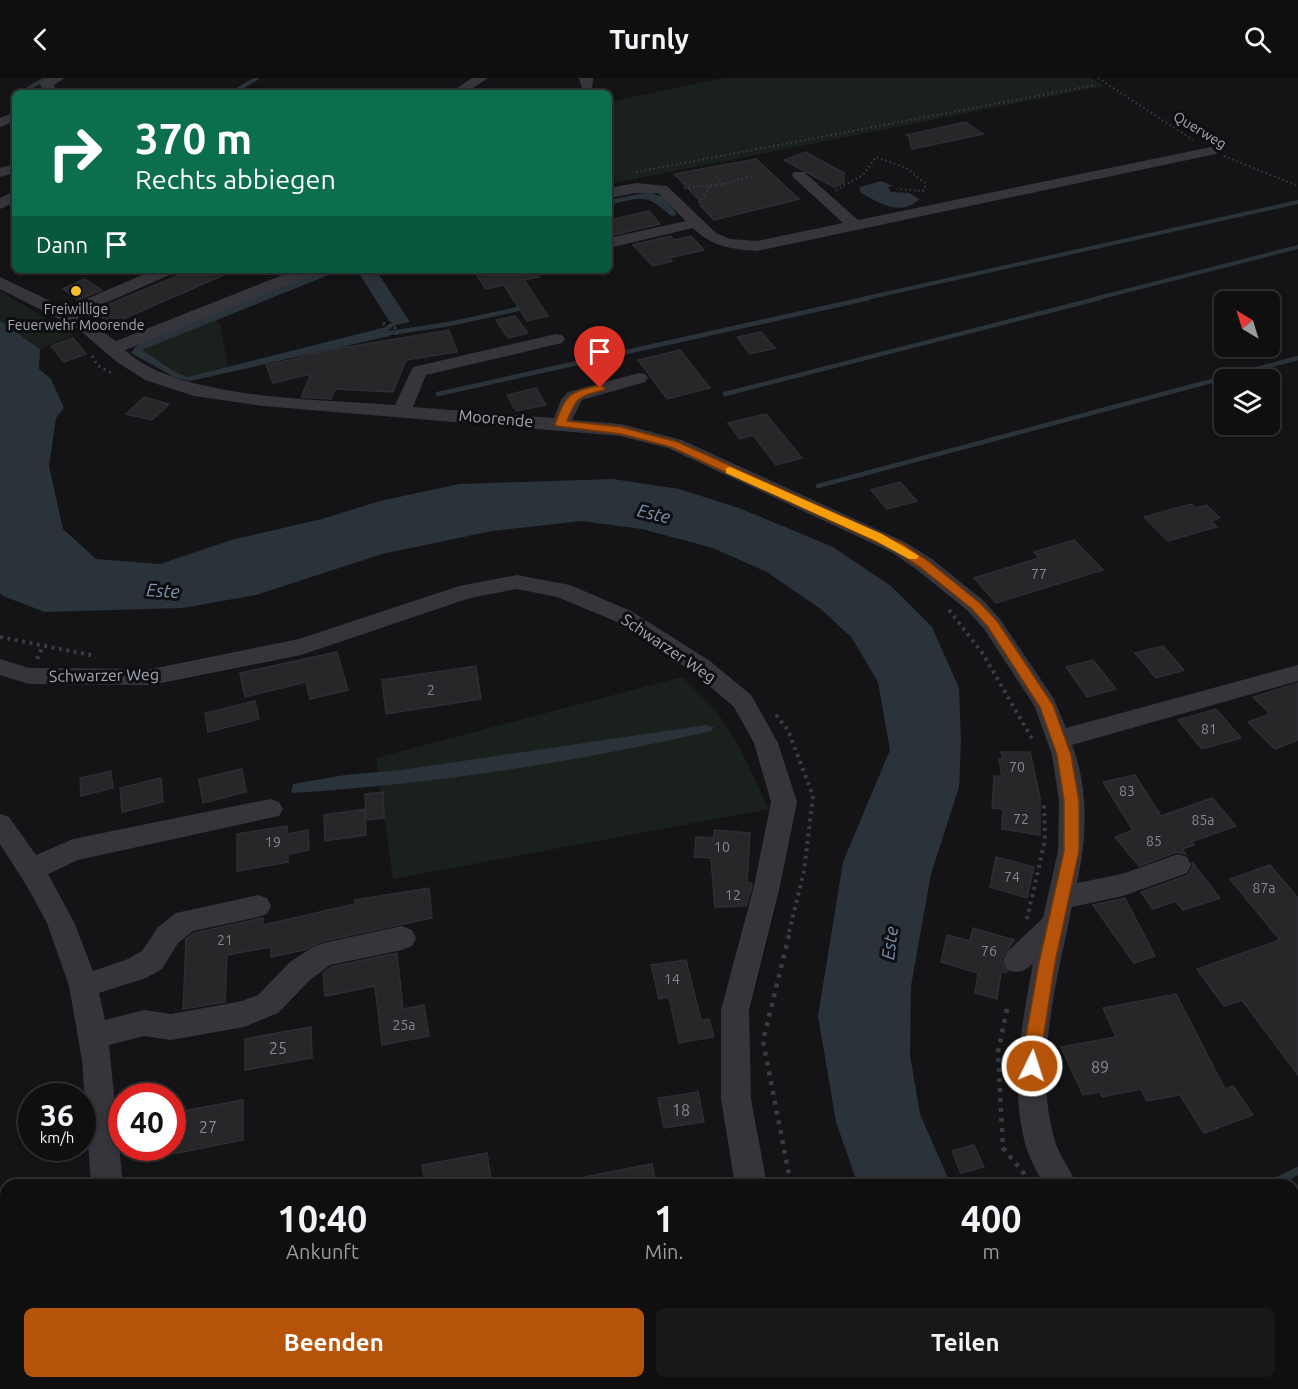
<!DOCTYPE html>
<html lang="de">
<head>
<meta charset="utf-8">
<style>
	body { margin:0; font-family:Ubuntu,sans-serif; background:#181819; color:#f1f3f6; height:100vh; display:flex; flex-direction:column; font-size:22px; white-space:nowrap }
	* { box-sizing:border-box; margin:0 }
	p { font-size:20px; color:#9b9c9f }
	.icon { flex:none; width:33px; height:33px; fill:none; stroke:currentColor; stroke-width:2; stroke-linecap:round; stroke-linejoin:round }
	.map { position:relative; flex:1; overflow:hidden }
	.sheet { position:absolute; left:0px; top:1101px; width:1299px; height:210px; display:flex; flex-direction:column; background:#0f0f10; border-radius:18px 18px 0 0; box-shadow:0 3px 9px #0003,0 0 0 2px #2f2f30 }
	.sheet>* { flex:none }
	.top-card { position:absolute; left:12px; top:12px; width:600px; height:183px; border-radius:9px; box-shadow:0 3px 9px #0003,0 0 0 2px #2f2f30; background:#0b6e4f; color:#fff; overflow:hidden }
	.needle { width:39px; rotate:322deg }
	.fabs { position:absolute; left:1214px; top:213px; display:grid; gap:12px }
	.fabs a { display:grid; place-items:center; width:66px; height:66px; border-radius:9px; background:#0f0f10; box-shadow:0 3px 9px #0003,0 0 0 2px #2f2f30; font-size:30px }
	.speed { position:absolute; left:18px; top:1005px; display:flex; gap:12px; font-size:30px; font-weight:700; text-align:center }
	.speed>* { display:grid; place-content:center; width:78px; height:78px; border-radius:50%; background:#0f0f10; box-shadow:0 3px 9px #0003,0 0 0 2px #2f2f30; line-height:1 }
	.speed small { font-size:15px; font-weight:400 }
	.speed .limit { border:9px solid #d22; background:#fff; color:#111 }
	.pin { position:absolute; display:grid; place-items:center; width:51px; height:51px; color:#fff; margin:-62px -26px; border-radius:50% 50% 50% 0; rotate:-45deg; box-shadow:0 0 6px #0007 }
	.pin .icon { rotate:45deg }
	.me { position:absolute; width:66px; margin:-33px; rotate:4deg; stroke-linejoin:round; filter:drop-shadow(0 0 4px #0008) }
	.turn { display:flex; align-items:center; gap:21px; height:126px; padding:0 24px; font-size:27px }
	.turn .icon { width:78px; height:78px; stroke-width:2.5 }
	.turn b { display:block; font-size:42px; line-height:51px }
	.then { display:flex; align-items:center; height:57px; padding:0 24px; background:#0003; gap:12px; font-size:22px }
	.eta { display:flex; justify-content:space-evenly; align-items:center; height:102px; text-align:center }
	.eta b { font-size:36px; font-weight:700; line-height:42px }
	.cta { display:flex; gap:12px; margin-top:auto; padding:12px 24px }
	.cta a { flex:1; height:69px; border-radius:9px; background:#b45309; color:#fff; font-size:24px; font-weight:700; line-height:69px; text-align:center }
	.cta a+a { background:#181819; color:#f1f3f6 }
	header { display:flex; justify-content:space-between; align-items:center; height:78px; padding:0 24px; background:#0f0f10; font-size:27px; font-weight:700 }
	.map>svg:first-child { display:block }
</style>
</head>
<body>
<header><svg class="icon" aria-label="back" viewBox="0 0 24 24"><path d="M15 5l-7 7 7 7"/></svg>Turnly<svg class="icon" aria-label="search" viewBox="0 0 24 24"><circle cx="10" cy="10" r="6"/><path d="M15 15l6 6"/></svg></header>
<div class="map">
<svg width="1298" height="1311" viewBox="0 0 1298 1311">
	<rect width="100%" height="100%" fill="#141416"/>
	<g fill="#1a211c">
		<path d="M 723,0 L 1092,0 L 1104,8 L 609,106 L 609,24 Z"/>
		<path d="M 0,213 L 74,257 L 40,271 L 0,243 Z"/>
		<path d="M 216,242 L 220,246 L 228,288 L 187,299 L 175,297 L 142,272 Z"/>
		<path d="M 682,599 L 717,634 L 741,672 L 769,731 L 393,801 L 376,680 Z"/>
		<path d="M 1049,1305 L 1136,1305 L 1140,1311 L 1053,1311 Z"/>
	</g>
	<g fill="#2a323a">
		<path d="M 881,103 L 893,108 L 888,109 L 891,114 L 909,115 L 919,121 C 902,140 877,124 860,114 L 860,109 Z"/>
		<path d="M 650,114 L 662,119 L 675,133 L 676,137 L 671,138 C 645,114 641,120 609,127 L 609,122 Z"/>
		<path d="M 321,192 L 341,192 L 142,272 L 175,294 L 187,299 L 382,250 L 388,252 L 390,258 L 190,303 L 174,299 L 131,275 L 135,269 L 144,263 Z"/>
		<path d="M 357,192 L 376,192 L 410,244 L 396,247 L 389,243 Z"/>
		<path d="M 0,243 L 40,271 L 39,291 L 51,301 L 64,330 L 56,340 L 49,388 L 63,451 L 96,481 L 160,486 L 231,462 L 322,441 L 380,423 L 459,406 L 613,401 L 679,411 L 739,430 L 833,469 L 891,508 L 932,549 L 959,610 L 961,662 L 959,709 L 931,796 L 911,908 L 910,977 L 920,1036 L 951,1107 L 858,1107 L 836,1044 L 818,938 L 843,784 L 890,672 L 878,604 L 852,560 L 822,532 L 767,494 L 713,470 L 642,451 L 581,443 L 492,453 L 382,476 L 256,517 L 183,530 L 45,534 L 3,518 L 0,515 Z"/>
		<path d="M 706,647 L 714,649 L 711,653 C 573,685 432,706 291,715 L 293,706 L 345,697 L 401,692 Z"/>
		<path d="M 926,1305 L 1049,1305 L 1053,1311 L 929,1311 Z"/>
	</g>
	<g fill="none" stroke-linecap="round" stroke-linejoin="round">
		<g stroke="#2a323a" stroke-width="4">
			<path d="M 29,10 L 47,0"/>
			<path d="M 232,15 L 257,0"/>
			<path d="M 862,221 L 1298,124"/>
			<path d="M 1094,221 L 1298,169"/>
		</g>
		<g stroke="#2a323a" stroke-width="4.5">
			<path d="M 380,255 L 398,243"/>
			<path d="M 383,256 L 449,246 L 527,229"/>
			<path d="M 438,316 L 869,220"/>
			<path d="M 725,316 L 1100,220"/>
			<path d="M 818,408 L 1298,280"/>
		</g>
		<path stroke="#2a323a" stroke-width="8" d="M 1269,1107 L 1298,1093"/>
	</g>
	<g fill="#27272a" stroke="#2e2e32" stroke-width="1.5">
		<path d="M 966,44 L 983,56 L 912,71 L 909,59 L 906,57 Z"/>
		<path d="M 805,74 L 844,95 L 844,105 L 834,109 L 784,82 Z"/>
		<path d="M 756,81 L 799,121 L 714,142 L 700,127 L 704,127 L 674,96 Z"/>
		<path d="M 649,133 L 660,146 L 609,158 L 609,142 Z"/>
		<path d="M 670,158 L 674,162 L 691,158 L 704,172 L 669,180 L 672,183 L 653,188 L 633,167 Z"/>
		<path d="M 191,192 L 235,192 L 123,241 L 122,239 L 109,244 L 93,233 Z"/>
		<path d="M 473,192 L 538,192 L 539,199 L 524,202 L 548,238 L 527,243 L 504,207 L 486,211 Z"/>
		<path d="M 84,201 L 102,212 L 78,222 L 63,211 Z"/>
		<path d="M 515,238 L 528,255 L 508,260 L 496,242 Z"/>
		<path d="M 449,252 L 457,274 L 406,282 L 393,314 L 335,311 L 331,321 L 301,319 L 311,296 L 273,305 L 266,287 L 300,280 L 300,277 Z"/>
		<path d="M 761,254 L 775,270 L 750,276 L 737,259 Z"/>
		<path d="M 73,260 L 86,276 L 64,284 L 51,268 Z"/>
		<path d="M 680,272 L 710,310 L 667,321 L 638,282 Z"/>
		<path d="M 536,310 L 546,327 L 516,333 L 507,317 Z"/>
		<path d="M 144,319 L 169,326 L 152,342 L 126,336 Z"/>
		<path d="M 766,336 L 802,380 L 776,387 L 753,357 L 740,361 L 728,345 Z"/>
		<path d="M 900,404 L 917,423 L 887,431 L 871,412 Z"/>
		<path d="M 1191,426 L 1196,430 L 1206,427 L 1220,440 L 1211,443 L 1217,449 L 1168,463 L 1144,439 Z"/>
		<path d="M 1074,462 L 1103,492 L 996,525 L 974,500 L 1039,480 L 1034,474 Z"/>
		<path d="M 1163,568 L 1184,592 L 1156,600 L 1135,575 Z"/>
		<path d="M 337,574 L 348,612 L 310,621 L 306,604 L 245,619 L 240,595 Z"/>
		<path d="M 1093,582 L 1116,611 L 1087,619 L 1066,589 Z"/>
		<path d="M 476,588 L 481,621 L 386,636 L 382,602 Z"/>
		<path d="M 1298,605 L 1298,662 L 1275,671 L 1248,644 L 1270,636 L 1253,619 Z"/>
		<path d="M 255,623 L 259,641 L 208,654 L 205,635 Z"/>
		<path d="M 1216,631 L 1241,660 L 1202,671 L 1178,642 Z"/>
		<path d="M 1001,674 L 1030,674 L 1040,720 L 1040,757 L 1002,751 L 1003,731 L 992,730 L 994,698 L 1002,698 L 999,681 L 1003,681 Z"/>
		<path d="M 242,691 L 246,714 L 203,725 L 199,701 Z"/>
		<path d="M 111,693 L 113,710 L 81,718 L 80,700 Z"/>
		<path d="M 1135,697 L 1161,738 L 1212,720 L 1236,748 L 1191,764 L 1194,767 L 1182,771 L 1186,776 L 1177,774 L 1139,788 L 1115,759 L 1133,752 L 1103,704 Z"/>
		<path d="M 161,700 L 163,724 L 122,734 L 120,710 Z"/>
		<path d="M 383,714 L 384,740 L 366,742 L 365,716 Z"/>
		<path d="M 365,731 L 366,757 L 325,763 L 324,737 Z"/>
		<path d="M 287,748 L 288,756 L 308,752 L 309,772 L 288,776 L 288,784 L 237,793 L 237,756 Z"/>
		<path d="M 714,752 L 750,755 L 747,805 L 751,805 L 752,808 L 746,828 L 715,829 L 711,780 L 694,779 L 696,759 L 714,760 Z"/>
		<path d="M 996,779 L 1034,789 L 1027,820 L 990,809 Z"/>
		<path d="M 1192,784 L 1220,820 L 1183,832 L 1176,823 L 1153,831 L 1141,814 L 1188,797 L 1193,788 Z"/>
		<path d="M 1270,787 L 1298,820 L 1298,997 L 1242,922 L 1224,928 L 1197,891 L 1280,862 L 1230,801 Z"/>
		<path d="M 429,810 L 432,840 L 323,863 L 304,872 L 271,879 L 271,869 L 227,877 L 225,924 L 183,931 L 186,861 L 194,855 L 263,840 L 263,847 L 355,826 L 355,822 Z"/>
		<path d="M 1125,820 L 1155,878 L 1134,885 L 1093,827 Z"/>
		<path d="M 973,850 L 1014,862 L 1001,882 L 1007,894 L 1001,894 L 997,921 L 975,915 L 978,895 L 941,884 L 947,857 L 970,863 Z"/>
		<path d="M 397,875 L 403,931 L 424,927 L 429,958 L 382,967 L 375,908 L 325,918 L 323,895 L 331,889 Z"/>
		<path d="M 686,882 L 701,942 L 709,941 L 714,959 L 679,965 L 669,919 L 659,921 L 651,887 Z"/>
		<path d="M 1176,916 L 1225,1011 L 1233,1008 L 1253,1037 L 1204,1055 L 1180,1017 L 1147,1023 L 1141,1011 L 1102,1019 L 1100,1014 L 1083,1017 L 1061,969 L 1116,959 L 1103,930 Z"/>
		<path d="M 311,949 L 312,980 L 245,992 L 245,961 Z"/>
		<path d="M 698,1014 L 704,1044 L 664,1050 L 658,1020 Z"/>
		<path d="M 243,1022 L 243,1062 L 172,1076 L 172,1035 Z"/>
		<path d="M 974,1067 L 984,1089 L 961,1095 L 952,1073 Z"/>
		<path d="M 487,1075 L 492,1107 L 425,1107 L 422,1087 Z"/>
		<path d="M 652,1086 L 656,1107 L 585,1107 L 584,1099 Z"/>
	</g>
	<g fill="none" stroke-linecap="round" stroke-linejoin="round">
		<g stroke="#3b3c42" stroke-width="2" stroke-dasharray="1.5 3" stroke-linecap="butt">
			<path d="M 1098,0 L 1193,62"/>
			<path d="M 1224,78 L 1298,108"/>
			<path d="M 636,94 L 1095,7"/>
			<path d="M 716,99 L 723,106"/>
			<path d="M 684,110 L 723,106 L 753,98"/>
			<path d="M 836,112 L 863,97 L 876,79 L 906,90 L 926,106 L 923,113 L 897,111"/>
			<path d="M 699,125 L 710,109"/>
		</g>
		<g stroke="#3b3c42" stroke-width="3" stroke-dasharray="2 4" stroke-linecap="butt">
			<path d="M 383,245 L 395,250 L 398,258"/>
			<path d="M 92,278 L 97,287 L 113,296"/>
		</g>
		<g stroke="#3b3c42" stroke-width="4" stroke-dasharray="3 4.5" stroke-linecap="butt">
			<path d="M 949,532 L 983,576 L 1034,664"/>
			<path d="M 0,559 L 96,578"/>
			<path d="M 37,581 L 43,568"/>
			<path d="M 776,637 L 788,652 L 813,718 L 804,793 L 788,858"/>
			<path d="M 1027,841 L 1045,762 L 1044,724"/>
		</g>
		<g stroke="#3b3c42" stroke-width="4.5" stroke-dasharray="4 6" stroke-linecap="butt">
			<path d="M 789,857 L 763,963 L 791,1107"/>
			<path d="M 1007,931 L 998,974 L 1003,1070 L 1023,1094 L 1028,1107"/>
			<path d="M 1140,1305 L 1144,1311"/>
		</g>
		<g fill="#35353b" fill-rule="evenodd">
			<path d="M 48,0 L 65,0 L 54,7 L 57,15 L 43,15 L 40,6 Z"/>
			<path d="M 472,0 L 488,0 L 466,15 L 450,15 Z"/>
			<path d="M 579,0 L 593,0 L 592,11 L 582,11 Z"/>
			<path d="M 15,34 L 15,43 L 0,49 L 0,40 Z"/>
			<path d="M 1211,69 L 1218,73 L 1216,76 L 757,173 C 731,171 712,169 693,150 L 609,170 L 609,160 L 686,143 L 658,115 L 636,115 L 609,120 L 609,110 L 636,105 L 667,108 L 716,155 L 730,161 L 757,163 L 843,145 L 794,100 L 792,97 L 794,94 L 804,94 L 858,142 Z"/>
			<path d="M 15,86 L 15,95 L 0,99 L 0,90 Z"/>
			<path d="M 15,113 L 15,124 L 0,131 L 0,120 Z"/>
			<path d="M 154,192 L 176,192 L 174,195 L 78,237 L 116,263 L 295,192 L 318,192 L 316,195 L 125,272 C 177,322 323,321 395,327 L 413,289 L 556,256 L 562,257 L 565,261 L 562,265 L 426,297 L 413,329 L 554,340 L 561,322 L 568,314 L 639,295 L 645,296 L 648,300 L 645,304 L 582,322 L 572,342 L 621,346 L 682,362 L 905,464 L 932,481 L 984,523 L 1000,541 L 1054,621 L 1066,650 L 1298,587 L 1298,603 L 1072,667 C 1089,711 1087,760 1077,805 L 1122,796 L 1178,776 L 1187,779 L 1191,787 L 1187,795 L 1123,818 L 1072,829 C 1057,902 1032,993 1056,1066 C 1061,1080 1071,1093 1077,1107 L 1044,1107 C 1038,1095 1030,1082 1026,1069 C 1009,1007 1022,947 1033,885 C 1024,894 1019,896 1007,892 L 1003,883 L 1007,874 L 1043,840 L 1058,773 L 1059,723 L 1052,677 L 1035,629 L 984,551 L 968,533 L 916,491 L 891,474 L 668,370 L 620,358 L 263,328 L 194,318 L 145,302 L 117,284 L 77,250 L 0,211 L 0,199 L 65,230 Z"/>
			<path d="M 517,497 L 570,507 L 631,533 L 710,583 L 751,617 L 778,665 L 797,724 L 780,808 L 749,932 L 751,1021 L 767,1107 L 735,1107 L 721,1021 L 721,932 L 754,808 L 771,724 L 754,665 L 734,629 L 694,595 L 615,543 L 557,519 L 517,511 L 470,520 L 301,577 L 151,607 L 29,606 L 0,597 L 0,581 L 29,590 L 151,591 L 299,561 L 459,508 Z"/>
			<path d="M 270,721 L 279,724 L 283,731 L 279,738 L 78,782 L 48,796 L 74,844 L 93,893 L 128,881 L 142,873 L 158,849 L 176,835 L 258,817 L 267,820 L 271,828 L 267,836 L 258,839 L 193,853 L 178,865 L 162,891 L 146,900 L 99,915 L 105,942 L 144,932 L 171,936 L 242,923 L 258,917 L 290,884 L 313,869 L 323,865 L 402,848 L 412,852 L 416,860 L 412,868 L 402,872 L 330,887 L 310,902 L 278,935 L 244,949 L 171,962 L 144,958 L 109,967 L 123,1107 L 91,1107 L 82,982 L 69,908 L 47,845 L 28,810 L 0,766 L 0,736 L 9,739 L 36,777 L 73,761 Z"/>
			<rect x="93" y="1305" width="34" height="6"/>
			<rect x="548" y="1305" width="34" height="6"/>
			<path d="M 609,1305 L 671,1305 L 669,1311 L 607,1311 Z"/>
			<path d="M 725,1305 L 760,1305 L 758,1311 L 723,1311 Z"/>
			<path d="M 1170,1305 L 1206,1305 L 1208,1311 L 1172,1311 Z"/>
		</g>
	</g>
	<path fill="#b45309" stroke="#753606" stroke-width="1.5" d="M 600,307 L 605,310 L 604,312 C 578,319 577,318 567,343 L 621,349 L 678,364 L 903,466 L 928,483 L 980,525 L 997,543 L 1053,627 L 1071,677 L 1079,723 L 1079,773 L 1055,885 L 1038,994 L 1032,996 L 1027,994 L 1024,988 L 1024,969 L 1039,885 L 1064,773 L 1064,723 L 1057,677 L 1040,629 L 988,549 L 972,531 L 920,489 L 894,472 L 671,369 L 621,356 L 557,348 L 555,346 C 567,315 568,315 600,307 Z"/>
	<path fill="#f59e0b" d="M 730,389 L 882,456 L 919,478 L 917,481 L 909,481 L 874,462 L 726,395 L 726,390 Z"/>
	<circle fill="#f6c02c" stroke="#0f0f11" stroke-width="2" cx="76" cy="213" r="6"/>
	<g text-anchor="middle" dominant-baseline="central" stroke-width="6" stroke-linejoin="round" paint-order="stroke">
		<g font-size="14" fill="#a5a9b6" stroke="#0f0f11">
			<text transform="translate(1200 52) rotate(31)">Querweg</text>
		</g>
		<g font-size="14" fill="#a5a9b6" stroke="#0f0f11">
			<text x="76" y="231">Freiwillige<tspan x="76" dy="16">Feuerwehr Moorende</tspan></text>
		</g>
		<g font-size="14" fill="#858892">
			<text x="1039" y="496">77</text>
			<text x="431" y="612">2</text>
			<text x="1209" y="651">81</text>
			<text x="1017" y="689">70</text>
			<text x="1127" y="713">83</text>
			<text x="1021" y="741">72</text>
			<text x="1203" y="742">85a</text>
			<text x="1154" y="763">85</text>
			<text x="273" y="764">19</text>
			<text x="722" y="769">10</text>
			<text x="1012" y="799">74</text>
			<text x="1264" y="810">87a</text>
			<text x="733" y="817">12</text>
			<text x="225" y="862">21</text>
			<text x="989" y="873">76</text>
			<text x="672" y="901">14</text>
			<text x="404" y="947">25a</text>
		</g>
		<g font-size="16" fill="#a5a9b6" stroke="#0f0f11">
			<text transform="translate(496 340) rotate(5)">Moorende</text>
			<text transform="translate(669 570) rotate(34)">Schwarzer Weg</text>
			<text transform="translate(104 597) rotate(-1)">Schwarzer Weg</text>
		</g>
		<g font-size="16" fill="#858892">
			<text x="278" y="970">25</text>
			<text x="1100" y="989">89</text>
			<text x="681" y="1032">18</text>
			<text x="208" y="1049">27</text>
		</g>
		<g font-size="18" font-style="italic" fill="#7b95b3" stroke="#0f0f11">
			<text transform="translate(654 435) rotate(13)">Este</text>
			<text transform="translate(163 512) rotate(3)">Este</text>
			<text transform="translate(889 865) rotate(-83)">Este</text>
		</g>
	</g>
</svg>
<div class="fabs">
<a><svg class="needle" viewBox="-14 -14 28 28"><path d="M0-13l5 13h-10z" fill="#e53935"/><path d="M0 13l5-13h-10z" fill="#9b9c9f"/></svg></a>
<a><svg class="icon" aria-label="layers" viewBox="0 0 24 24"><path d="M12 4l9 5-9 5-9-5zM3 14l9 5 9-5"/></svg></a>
</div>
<div class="speed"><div>36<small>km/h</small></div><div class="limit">40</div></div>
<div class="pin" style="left:600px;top:310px;background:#d93025"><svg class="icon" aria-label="arrive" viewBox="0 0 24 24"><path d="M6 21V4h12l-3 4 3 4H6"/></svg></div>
<svg class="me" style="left:1032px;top:988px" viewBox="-20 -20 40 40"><circle r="17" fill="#b45309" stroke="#fff" stroke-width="3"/><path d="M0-11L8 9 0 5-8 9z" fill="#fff"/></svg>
<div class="top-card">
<div class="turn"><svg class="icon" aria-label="right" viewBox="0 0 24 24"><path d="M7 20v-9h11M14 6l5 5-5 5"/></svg><div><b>370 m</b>Rechts abbiegen</div></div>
<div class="then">Dann<svg class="icon" aria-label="arrive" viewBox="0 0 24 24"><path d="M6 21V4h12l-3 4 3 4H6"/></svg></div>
</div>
<section class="sheet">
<div class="eta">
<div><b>10:40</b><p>Ankunft</p></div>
<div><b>1</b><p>Min.</p></div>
<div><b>400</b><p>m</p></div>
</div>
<div class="cta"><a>Beenden</a><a>Teilen</a></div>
</section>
</div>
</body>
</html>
